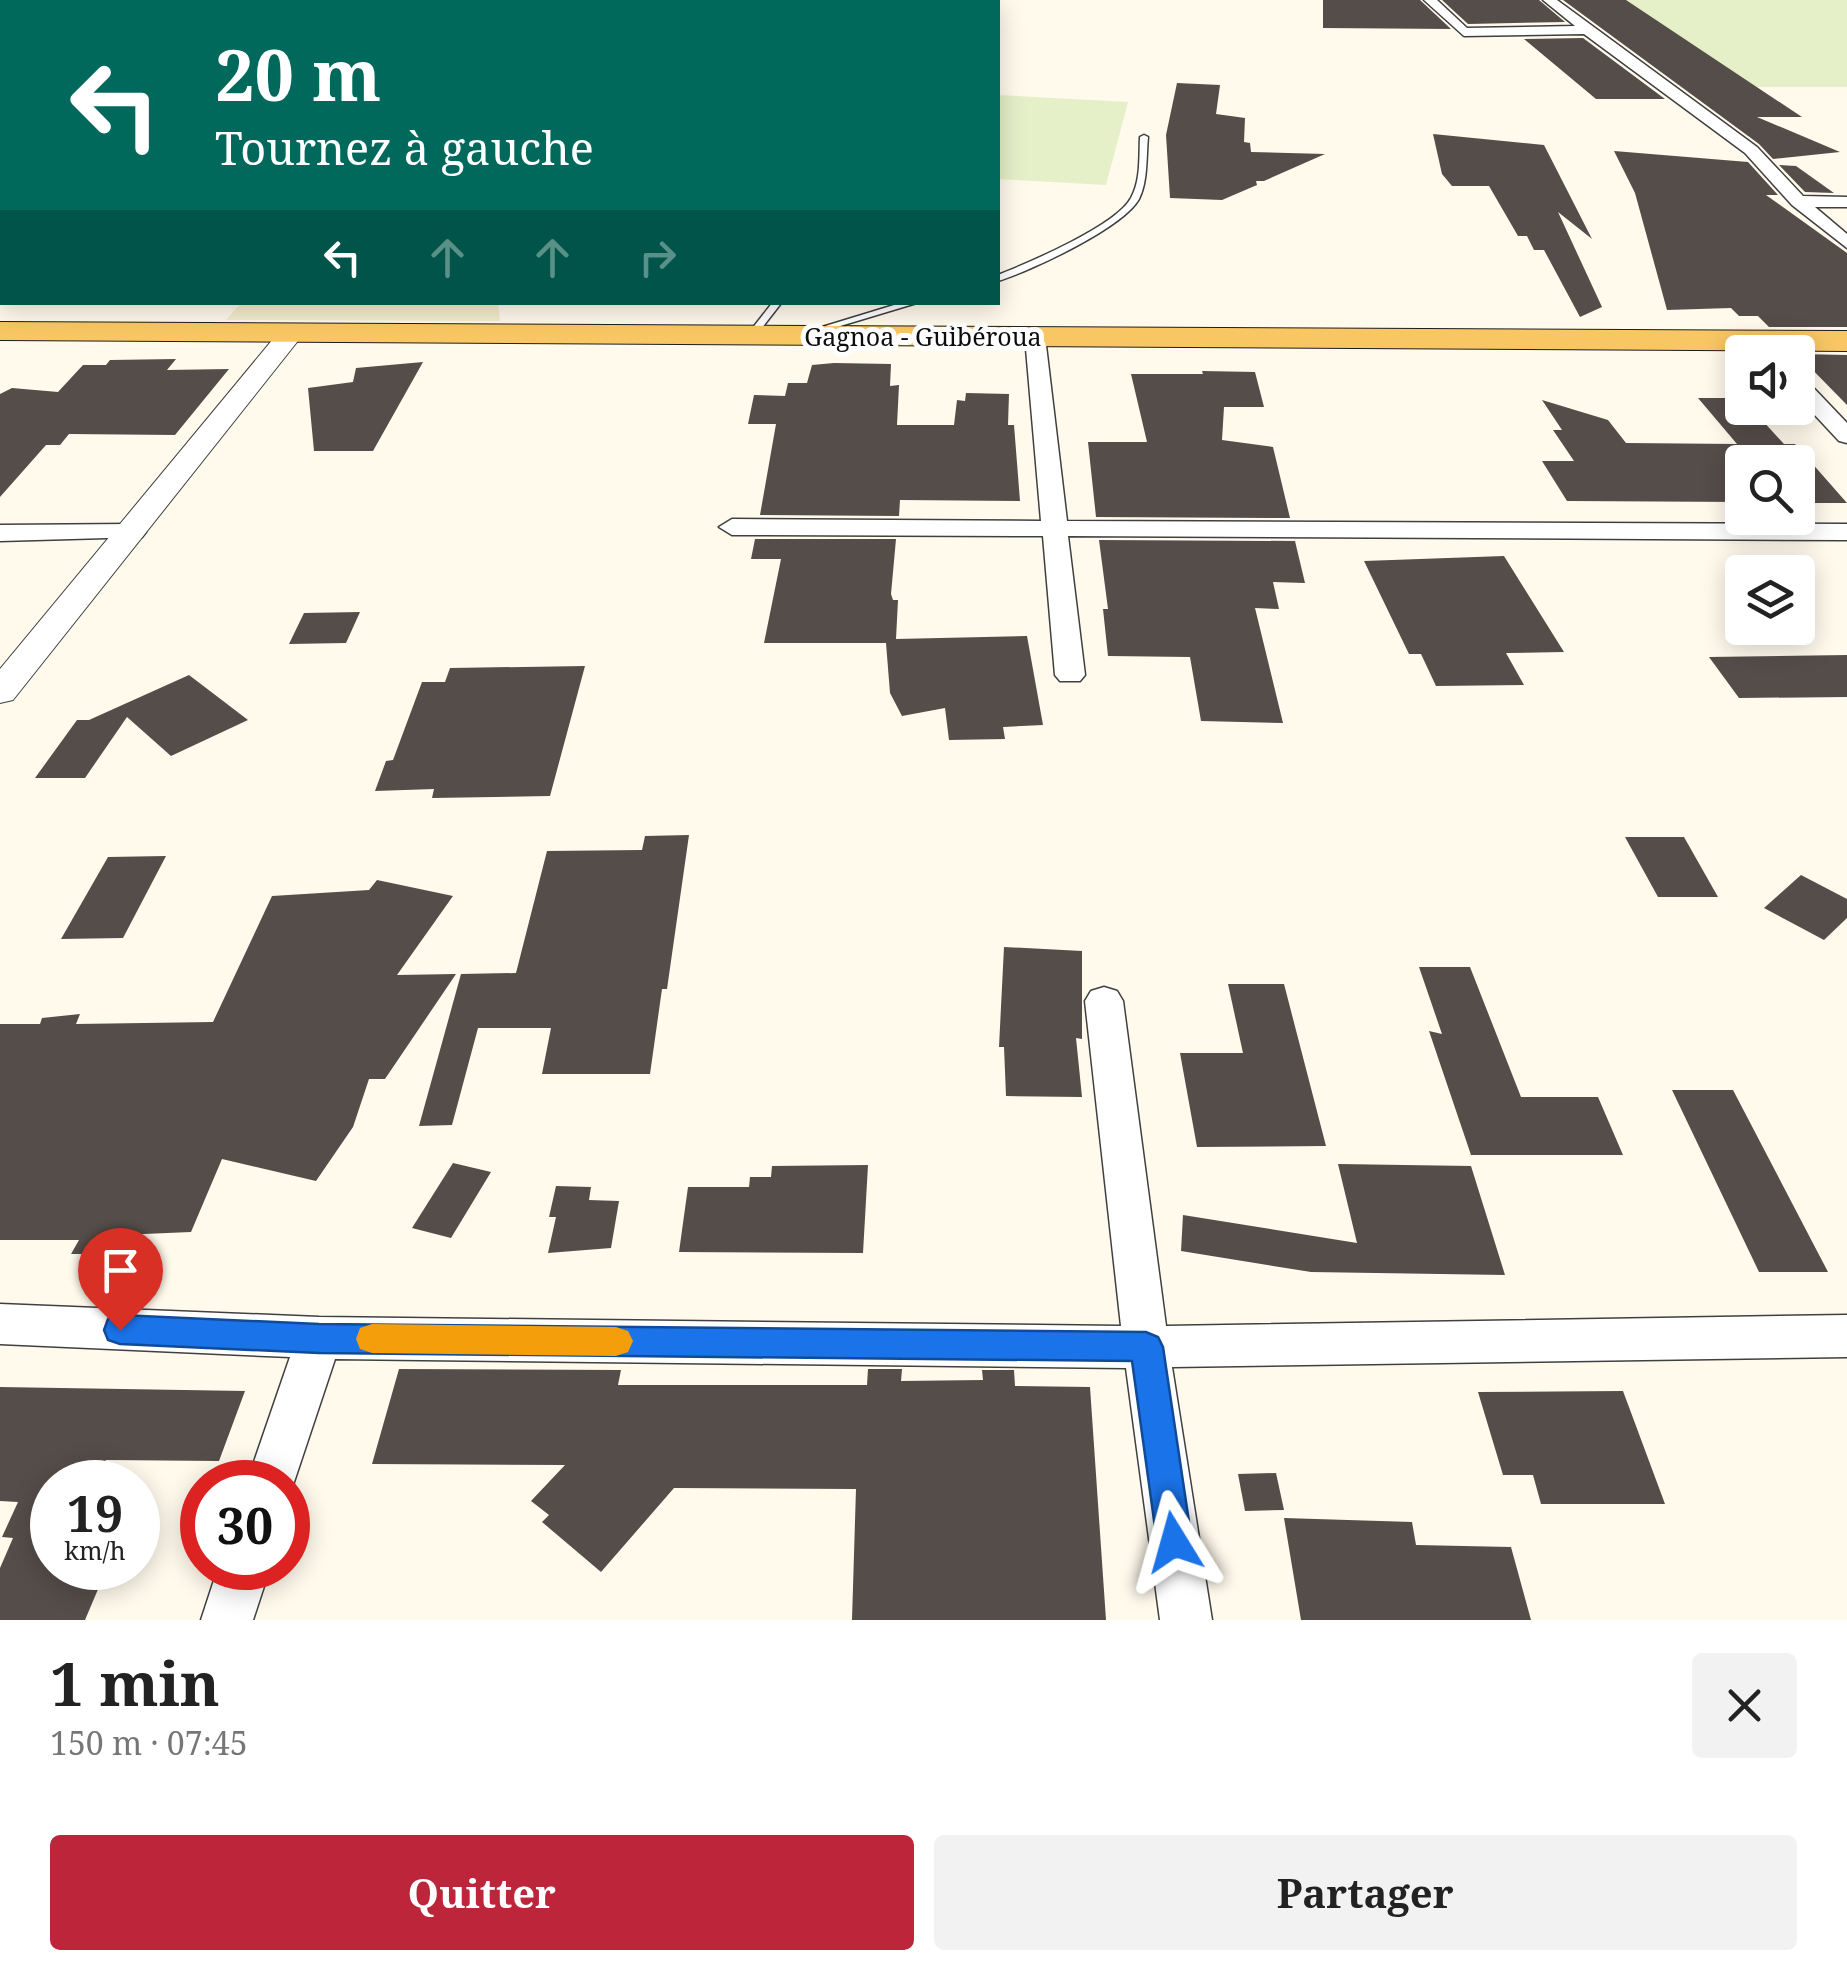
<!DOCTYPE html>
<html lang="fr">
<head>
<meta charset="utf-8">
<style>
	body { margin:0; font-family:"Noto Serif",serif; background:#f2f2f2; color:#222; height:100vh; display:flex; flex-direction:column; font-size:38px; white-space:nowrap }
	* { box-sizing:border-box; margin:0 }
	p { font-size:32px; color:#767676 }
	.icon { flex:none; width:55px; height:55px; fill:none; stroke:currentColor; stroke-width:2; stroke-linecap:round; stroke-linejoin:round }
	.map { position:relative; height:1620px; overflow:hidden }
	.sheet { display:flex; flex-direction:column; background:#fff; flex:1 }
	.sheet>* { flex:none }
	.hud { position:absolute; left:0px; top:0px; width:1000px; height:305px; box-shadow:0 5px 25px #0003; background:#00695c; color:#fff; overflow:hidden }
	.controls { position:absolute; left:1725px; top:335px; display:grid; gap:20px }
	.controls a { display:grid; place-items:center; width:90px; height:90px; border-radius:10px; background:#fff; box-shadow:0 5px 25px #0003; font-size:50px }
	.speed { position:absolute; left:30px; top:1460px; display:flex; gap:20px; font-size:50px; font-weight:700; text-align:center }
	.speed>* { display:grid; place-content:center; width:130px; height:130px; border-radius:50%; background:#fff; box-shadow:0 5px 25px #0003; line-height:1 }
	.speed small { font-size:25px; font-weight:400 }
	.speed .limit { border:15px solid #d22; background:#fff; color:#111 }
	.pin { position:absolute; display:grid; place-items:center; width:85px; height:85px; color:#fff; margin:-102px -42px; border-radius:50% 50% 50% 0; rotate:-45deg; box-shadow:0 0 10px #0007 }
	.pin .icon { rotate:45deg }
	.me { position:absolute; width:110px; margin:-55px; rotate:352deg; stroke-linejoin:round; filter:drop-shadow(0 0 8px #0008) }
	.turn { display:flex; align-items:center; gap:35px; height:210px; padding:0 50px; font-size:45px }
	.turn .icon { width:130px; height:130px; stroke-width:2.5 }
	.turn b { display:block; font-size:70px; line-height:85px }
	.lanes { display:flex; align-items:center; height:95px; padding:0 50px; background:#0003; justify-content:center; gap:50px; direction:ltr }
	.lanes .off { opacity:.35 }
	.round { display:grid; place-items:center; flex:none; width:105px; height:105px; border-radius:10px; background:#f2f2f2 }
	.summary { display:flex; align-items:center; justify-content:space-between; height:170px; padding:0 50px }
	h1 { font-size:60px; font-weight:700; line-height:75px }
	.primary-button { display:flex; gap:20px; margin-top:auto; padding:20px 50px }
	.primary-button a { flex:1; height:115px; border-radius:10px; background:#bc253a; color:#fff; font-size:40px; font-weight:700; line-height:115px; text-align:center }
	.primary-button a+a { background:#f2f2f2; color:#222 }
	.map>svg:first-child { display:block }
</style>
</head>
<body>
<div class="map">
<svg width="1847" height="1620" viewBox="0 0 1847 1620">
	<rect width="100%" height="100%" fill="#fffaec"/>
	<path fill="#f4edcd" d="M 498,302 L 500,321 L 226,320 L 241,303 Z"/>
	<g fill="#e6f0c8">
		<path d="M 1608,0 L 1847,0 L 1847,87 L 1732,87 Z"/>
		<path d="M 998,95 L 1128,102 L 1106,185 L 998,179 Z"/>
	</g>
	<g fill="#554d49">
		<path d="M 1323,0 L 1420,0 L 1451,29 L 1323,28 Z"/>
		<path d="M 1442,0 L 1539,0 L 1565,22 L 1468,24 Z"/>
		<path d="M 1563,0 L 1626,0 L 1802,117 L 1757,117 L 1840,152 L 1773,159 L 1759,144 Z"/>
		<path d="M 1583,38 L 1665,99 L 1596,99 L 1524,39 Z"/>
		<path d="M 1177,83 L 1220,85 L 1216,114 L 1245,118 L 1244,142 L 1250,143 L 1251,152 L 1325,154 L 1264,181 L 1256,181 L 1257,185 L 1222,200 L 1170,198 L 1166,135 Z"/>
		<path d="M 1433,134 L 1544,145 L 1592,239 L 1558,212 L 1602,307 L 1580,317 L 1544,250 L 1534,250 L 1527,236 L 1518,236 L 1489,186 L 1452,186 L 1442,174 Z"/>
		<path d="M 1614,151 L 1748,162 L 1778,195 L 1766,195 L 1847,253 L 1847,327 L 1769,327 L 1758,316 L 1739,316 L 1731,308 L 1667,310 L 1635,193 Z"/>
		<path d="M 1779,165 L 1796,166 L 1834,193 L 1805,192 Z"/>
		<path d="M 1798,354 L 1847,355 L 1847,405 L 1798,355 Z"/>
		<path d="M 176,359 L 167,370 L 229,369 L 175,435 L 69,434 L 60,445 L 46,445 L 0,497 L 0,394 L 12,388 L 58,392 L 83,365 L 106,365 L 110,360 Z"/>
		<path d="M 423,362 L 373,451 L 314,451 L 308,388 L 353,382 L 356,368 Z"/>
		<path d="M 834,363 L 891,364 L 890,386 L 899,385 L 897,425 L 954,425 L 957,400 L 965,401 L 966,393 L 1009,394 L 1008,425 L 1014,425 L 1020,501 L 900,500 L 899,516 L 760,515 L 776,424 L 748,424 L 754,395 L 785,396 L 788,383 L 807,383 L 812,365 Z"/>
		<path d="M 1202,371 L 1255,372 L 1264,407 L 1224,407 L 1222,440 L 1273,447 L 1290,518 L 1096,517 L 1088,442 L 1147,442 L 1131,374 L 1203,374 Z"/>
		<path d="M 1698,398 L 1742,398 L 1742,408 L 1751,408 L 1784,444 L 1795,444 L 1847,503 L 1798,503 L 1798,462 L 1742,462 L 1742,502 L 1567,501 L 1542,461 L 1574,461 L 1553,430 L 1562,430 L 1542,400 L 1608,420 L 1626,443 L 1737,444 Z"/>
		<path d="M 755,539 L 896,539 L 891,594 L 893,600 L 898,600 L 896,639 L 1027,636 L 1043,725 L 1003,727 L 1005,739 L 949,740 L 945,708 L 902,716 L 890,693 L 886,643 L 764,643 L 781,559 L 751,559 Z"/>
		<path d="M 1099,540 L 1295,541 L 1305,583 L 1273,582 L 1279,609 L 1255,608 L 1283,723 L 1201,721 L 1190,657 L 1108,656 L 1103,609 L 1108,609 Z"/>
		<path d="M 1504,556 L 1564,652 L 1506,653 L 1524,685 L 1436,686 L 1421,654 L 1409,654 L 1364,561 Z"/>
		<path d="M 360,612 L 346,643 L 289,644 L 304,613 Z"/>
		<path d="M 1847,655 L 1847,697 L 1739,698 L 1709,657 Z"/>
		<path d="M 585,666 L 550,796 L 432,798 L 434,789 L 375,791 L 386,761 L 393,760 L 422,682 L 445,682 L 450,668 Z"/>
		<path d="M 189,675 L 248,720 L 171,756 L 127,717 L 85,778 L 35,778 L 77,720 L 89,720 Z"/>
		<path d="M 689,835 L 667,989 L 662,989 L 650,1074 L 542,1074 L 551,1028 L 478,1028 L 452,1125 L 419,1126 L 461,974 L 516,973 L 547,851 L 642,850 L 645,836 Z"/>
		<path d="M 1625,837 L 1684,837 L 1718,897 L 1658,897 Z"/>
		<path d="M 166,856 L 123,938 L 61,939 L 108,857 Z"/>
		<path d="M 1801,875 L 1847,899 L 1847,918 L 1824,940 L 1764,908 Z"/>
		<path d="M 377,880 L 453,896 L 397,975 L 456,974 L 385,1079 L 369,1079 L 353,1127 L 316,1181 L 222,1159 L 191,1232 L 120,1235 L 111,1254 L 71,1254 L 79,1240 L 0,1240 L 0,1024 L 40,1024 L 42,1018 L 80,1014 L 76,1024 L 213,1022 L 272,896 L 369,890 Z"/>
		<path d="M 1004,947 L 1082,951 L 1082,1039 L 1076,1038 L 1082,1097 L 1006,1096 L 1004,1047 L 999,1047 Z"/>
		<path d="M 1419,967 L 1470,967 L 1521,1097 L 1598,1097 L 1623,1155 L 1471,1155 L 1429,1031 L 1442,1034 Z"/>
		<path d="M 1228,984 L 1284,984 L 1326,1146 L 1197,1147 L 1180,1053 L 1243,1053 Z"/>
		<path d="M 1672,1090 L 1733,1090 L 1828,1272 L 1759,1272 Z"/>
		<path d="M 453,1163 L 491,1172 L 451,1238 L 412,1228 Z"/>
		<path d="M 1338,1164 L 1471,1166 L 1505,1275 L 1311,1272 L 1181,1251 L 1183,1215 L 1357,1243 Z"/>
		<path d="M 868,1165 L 863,1253 L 679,1252 L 688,1187 L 749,1187 L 750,1177 L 771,1177 L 772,1166 Z"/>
		<path d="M 556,1186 L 591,1187 L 589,1200 L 619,1201 L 611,1248 L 548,1253 L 556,1217 L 549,1217 Z"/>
		<path d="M 399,1369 L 621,1370 L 618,1385 L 867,1385 L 868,1369 L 902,1369 L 901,1381 L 983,1380 L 982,1370 L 1014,1370 L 1015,1386 L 1090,1387 L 1106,1620 L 852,1620 L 856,1489 L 674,1488 L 601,1572 L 542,1522 L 549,1515 L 531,1501 L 565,1465 L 372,1464 Z"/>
		<path d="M 0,1387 L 245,1391 L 219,1461 L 106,1460 L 96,1482 L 52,1482 L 52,1568 L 107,1568 L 85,1620 L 0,1620 L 0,1568 L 13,1538 L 2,1537 L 18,1502 L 0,1501 Z"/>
		<path d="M 1623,1391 L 1665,1504 L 1541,1504 L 1533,1475 L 1503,1475 L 1478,1392 Z"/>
		<path d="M 1276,1473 L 1284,1510 L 1245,1511 L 1238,1474 Z"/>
		<path d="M 1284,1518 L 1412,1522 L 1416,1545 L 1511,1547 L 1531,1620 L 1301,1620 Z"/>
	</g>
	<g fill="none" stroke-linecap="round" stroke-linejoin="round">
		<g stroke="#404040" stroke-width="3">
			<g id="service">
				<path d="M 1144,135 L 1148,137 C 1146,157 1148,181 1139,199 C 1123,228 1030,271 998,281 L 998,275 C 1028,263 1116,226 1131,198 C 1141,180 1139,157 1140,137 Z"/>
				<path d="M 773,302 L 782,302 L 754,338 L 748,338 L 748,334 Z"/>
				<path d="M 904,302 L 920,302 L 817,333 L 809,331 Z"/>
			</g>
		</g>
		<g stroke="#404040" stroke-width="3">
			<g id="minor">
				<path d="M 1424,0 L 1437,0 L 1467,28 L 1575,26 L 1543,0 L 1557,0 L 1757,147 L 1803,196 L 1847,197 L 1847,207 L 1815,207 L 1847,234 L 1847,248 L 1792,205 L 1745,153 L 1584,34 L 1464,36 Z"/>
				<path d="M 1035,331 L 1045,337 L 1067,521 L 1847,524 L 1847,540 L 1068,536 L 1085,675 L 1080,681 L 1060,681 L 1055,675 L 1043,536 L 732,535 L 719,527 L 732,519 L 1041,521 L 1025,337 Z"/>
				<path d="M 1798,378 L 1806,380 L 1847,423 L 1847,443 L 1839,441 L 1798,397 Z"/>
				<path d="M 133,524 L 142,527 L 146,532 L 142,537 L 0,541 L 0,525 Z"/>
				<path d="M 1104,987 L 1117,991 L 1123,1001 L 1166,1326 L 1847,1315 L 1847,1357 L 1172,1367 L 1212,1620 L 1160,1620 L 1126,1368 L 335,1359 L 288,1500 L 288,1482 L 247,1482 L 290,1357 L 0,1344 L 0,1304 L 319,1317 L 1121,1326 L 1085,1001 L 1091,991 Z"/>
				<path d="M 218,1568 L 270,1568 L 253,1620 L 201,1620 Z"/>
			</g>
		</g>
		<g stroke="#404040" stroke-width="2">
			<path id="tertiary" d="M 292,324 L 305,332 L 301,337 L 13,700 L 0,703 L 0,669 L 283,327 Z"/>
		</g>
		<g stroke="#1e1e1e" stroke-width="2">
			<path id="primary" d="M 0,322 L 1847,331 L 1847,351 L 0,340 Z"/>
		</g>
		<use href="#service" fill="#fff" fill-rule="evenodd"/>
		<use href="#minor" fill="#fff" fill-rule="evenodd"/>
		<use href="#tertiary" fill="#fff" fill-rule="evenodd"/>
		<use href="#primary" fill="#f8c663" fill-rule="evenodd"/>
	</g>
	<path fill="#1a73e8" stroke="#114b97" stroke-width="2.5" d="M 120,1315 L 319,1324 L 1146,1332 L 1158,1337 L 1163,1347 L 1192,1542 L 1187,1555 L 1174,1560 L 1162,1555 L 1157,1542 L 1132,1361 L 319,1353 L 120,1344 L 108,1340 L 104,1330 L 108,1319 Z"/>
	<path fill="#f59e0b" d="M 372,1324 L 616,1327 L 628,1331 L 633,1341 L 628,1352 L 616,1356 L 372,1353 L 360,1349 L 356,1339 L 360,1328 Z"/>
	<g text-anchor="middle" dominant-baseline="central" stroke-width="10" stroke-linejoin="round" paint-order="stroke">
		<g font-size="25" fill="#0d0d0d" stroke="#fff">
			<text x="923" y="336">Gagnoa - Guibéroua</text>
		</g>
	</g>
</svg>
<div class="controls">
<a><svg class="icon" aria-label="sound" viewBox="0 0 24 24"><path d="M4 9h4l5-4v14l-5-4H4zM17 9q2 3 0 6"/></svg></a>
<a><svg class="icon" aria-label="search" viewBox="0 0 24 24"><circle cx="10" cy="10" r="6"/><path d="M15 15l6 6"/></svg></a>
<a><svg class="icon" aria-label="layers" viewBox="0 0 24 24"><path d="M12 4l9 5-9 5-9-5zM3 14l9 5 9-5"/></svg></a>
</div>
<div class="speed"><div>19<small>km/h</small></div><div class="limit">30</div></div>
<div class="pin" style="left:120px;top:1330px;background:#d93025"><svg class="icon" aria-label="arrive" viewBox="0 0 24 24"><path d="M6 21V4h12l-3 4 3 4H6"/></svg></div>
<svg class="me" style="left:1174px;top:1542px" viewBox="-20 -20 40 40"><path d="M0-17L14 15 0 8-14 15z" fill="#1a73e8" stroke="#fff" stroke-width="4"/></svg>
<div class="hud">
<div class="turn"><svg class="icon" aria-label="left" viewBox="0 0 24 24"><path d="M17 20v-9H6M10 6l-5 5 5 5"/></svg><div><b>20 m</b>Tournez à gauche</div></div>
<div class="lanes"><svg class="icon" aria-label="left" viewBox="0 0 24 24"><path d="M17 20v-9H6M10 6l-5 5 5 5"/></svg><svg class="icon off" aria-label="ahead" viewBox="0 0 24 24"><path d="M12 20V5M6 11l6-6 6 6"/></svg><svg class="icon off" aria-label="ahead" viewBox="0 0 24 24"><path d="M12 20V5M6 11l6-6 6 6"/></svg><svg class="icon off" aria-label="right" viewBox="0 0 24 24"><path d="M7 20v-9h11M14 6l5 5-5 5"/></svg></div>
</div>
</div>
<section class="sheet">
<div class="summary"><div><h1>1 min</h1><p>150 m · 07:45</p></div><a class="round"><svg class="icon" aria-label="close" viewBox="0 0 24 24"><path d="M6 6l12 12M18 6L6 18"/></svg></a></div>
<div class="primary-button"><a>Quitter</a><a>Partager</a></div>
</section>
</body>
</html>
